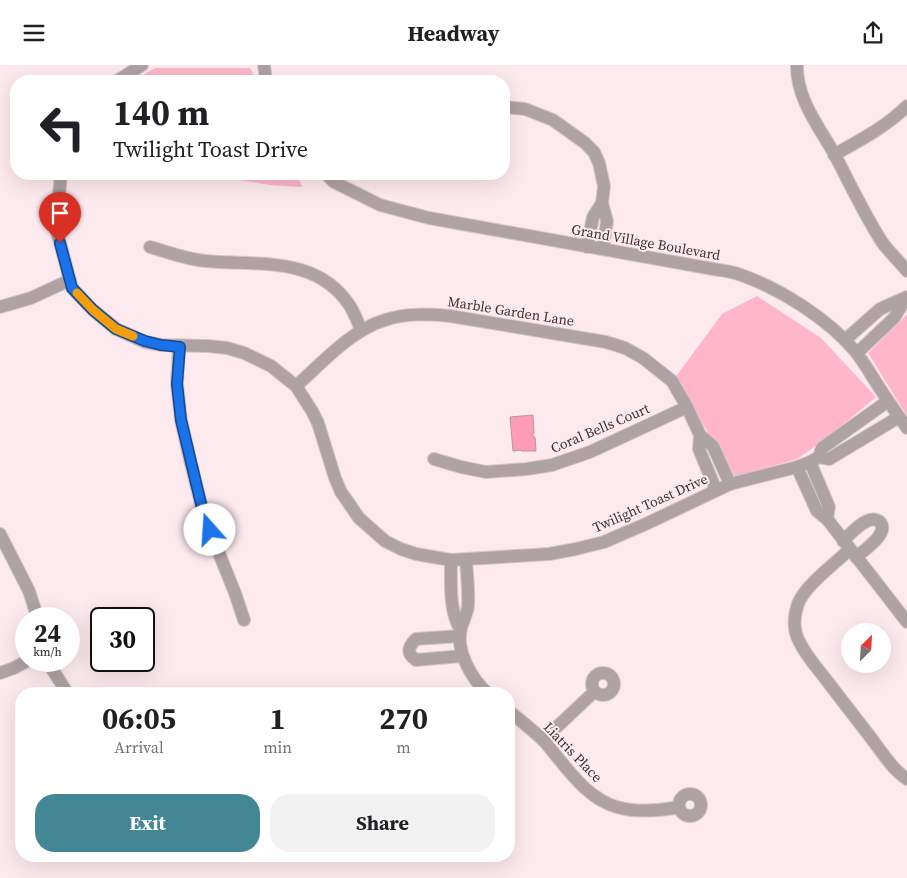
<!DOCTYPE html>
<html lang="en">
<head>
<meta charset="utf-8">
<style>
	body { margin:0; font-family:"Source Serif 4",serif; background:#f2f2f2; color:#202124; height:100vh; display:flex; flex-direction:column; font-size:19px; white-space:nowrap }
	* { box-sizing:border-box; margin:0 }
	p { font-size:16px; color:#757577 }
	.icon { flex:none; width:28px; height:28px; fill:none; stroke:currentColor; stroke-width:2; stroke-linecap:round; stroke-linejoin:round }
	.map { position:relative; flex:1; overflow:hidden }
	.details { position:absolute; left:15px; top:622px; width:500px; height:175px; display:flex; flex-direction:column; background:#fff; border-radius:20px; box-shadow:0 5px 20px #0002 }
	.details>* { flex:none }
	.hud { position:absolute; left:10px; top:10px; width:500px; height:105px; border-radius:20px; box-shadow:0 5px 20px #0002; background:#fff; color:#202124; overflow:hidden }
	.needle { width:32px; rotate:24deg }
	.controls { position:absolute; left:841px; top:558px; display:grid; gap:10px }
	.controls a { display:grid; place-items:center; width:50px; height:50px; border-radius:50%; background:#fff; box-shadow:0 5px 20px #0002; font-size:25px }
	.speed { position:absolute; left:15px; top:542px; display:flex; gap:10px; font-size:25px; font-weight:700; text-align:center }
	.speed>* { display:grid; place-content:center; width:65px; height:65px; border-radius:50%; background:#fff; box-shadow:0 5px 20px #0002; line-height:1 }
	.speed small { font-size:12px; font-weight:400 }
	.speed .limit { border:2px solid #111; border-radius:8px; background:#fff; color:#111 }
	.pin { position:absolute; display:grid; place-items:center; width:42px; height:42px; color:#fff; margin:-51px -21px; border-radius:50% 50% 50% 0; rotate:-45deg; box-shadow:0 0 5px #0007 }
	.pin .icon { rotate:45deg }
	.me { position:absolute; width:55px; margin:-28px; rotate:341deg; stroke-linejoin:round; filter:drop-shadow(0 0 4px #0008) }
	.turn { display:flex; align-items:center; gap:18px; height:105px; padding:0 20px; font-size:22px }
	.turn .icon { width:65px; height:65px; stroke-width:2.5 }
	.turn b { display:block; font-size:35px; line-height:42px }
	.eta { display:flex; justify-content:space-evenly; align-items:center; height:85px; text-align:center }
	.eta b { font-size:30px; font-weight:700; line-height:35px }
	.button { display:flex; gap:10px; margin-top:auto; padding:10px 20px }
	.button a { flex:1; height:58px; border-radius:20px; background:#438795; color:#fff; font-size:20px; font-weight:700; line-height:58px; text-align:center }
	.button a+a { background:#f2f2f2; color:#202124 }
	header { display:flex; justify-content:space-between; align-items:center; height:65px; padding:0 20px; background:#fff; font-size:22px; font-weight:700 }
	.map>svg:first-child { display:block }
</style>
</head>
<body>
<header><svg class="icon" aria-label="menu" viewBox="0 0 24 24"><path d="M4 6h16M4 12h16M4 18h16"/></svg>Headway<svg class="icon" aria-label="share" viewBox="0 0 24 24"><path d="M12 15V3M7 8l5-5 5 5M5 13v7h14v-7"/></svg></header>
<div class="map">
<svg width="907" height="813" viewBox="0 0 907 813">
	<rect width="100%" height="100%" fill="#fdeaee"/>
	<g fill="#ffb6c8">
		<path d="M 155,3 L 250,3 L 257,16 L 133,16 Z"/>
		<path d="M 204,109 L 297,109 L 302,122 L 270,120 Z"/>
		<path d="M 757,231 L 821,273 L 876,332 L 827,373 L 797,394 L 735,412 L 675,313 L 722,249 Z"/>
		<path d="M 907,249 L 907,351 L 868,288 Z"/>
	</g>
	<path fill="#fe9cb6" stroke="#b5989f" d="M 533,350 L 534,368 L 533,368 L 533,372 L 535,372 L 536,386 L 521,386 L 521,385 L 513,386 L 510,352 Z"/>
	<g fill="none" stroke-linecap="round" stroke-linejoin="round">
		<g stroke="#d7c5c9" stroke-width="14">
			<g id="minor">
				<path d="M 264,0 L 266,16"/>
				<path d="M 797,0 C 796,33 819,62 835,90 C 850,119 864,149 882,177 C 889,187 899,196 907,206"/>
				<path d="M 117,16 L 142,0"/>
				<path d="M 504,42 L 525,44 L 553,55 L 585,78 L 594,87 L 599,98 L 604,121 L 602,138 L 607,156 L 603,184"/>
				<path d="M 834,90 C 860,75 886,62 907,41"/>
				<path d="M 61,109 L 56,163 L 72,223 L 93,245 L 116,264 L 145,277 L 161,280 L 208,281 L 227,283 L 244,288 L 271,301 L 296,321 L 312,346 L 318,358 L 335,413 L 341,427 L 359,453 L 385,476 L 401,484 L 416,489 L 451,495 L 549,489 L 576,484 L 604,477 L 648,458 L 730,419 L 797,402 L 810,397 L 819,392 L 822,383 L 888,336"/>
				<path d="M 326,109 L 334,117 L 380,140 L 429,153 L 719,205 C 726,206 734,207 741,210 C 781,224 828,254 855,286 C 864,297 871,310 879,322 C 888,336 897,349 907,363"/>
				<path d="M 150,182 C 168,187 188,195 206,196 C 258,201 317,190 350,241 C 354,248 358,257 361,265"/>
				<path d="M 587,182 L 593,152 L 602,138"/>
				<path d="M 0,242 L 31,233 L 70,215"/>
				<path d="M 845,275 L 880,244 L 907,232"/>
				<path d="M 179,281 L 177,319 L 181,355 L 190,395 L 204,451 L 235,528 L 244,555"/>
				<path d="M 857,288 L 894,253 L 906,233"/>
				<path d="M 296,321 C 322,298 351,265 385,255 C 406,248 428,249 450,251 L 606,277 L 625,283 L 643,293 L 672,316 L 687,342 L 700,370 L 699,384 L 716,425"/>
				<path d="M 700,370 L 713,381 L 730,419"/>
				<path d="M 819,392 L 829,394 L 899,352"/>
				<path d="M 434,394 L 461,402 L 486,407 L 527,404 L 552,400 L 590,387 L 687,342"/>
				<path d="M 810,397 L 829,442 L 827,454"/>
				<path d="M 797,402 L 817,446 L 827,454 L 907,557"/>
				<path d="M 0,469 L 29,526 L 38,554"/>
				<path d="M 843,476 C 850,469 858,460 867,456 C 871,454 875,454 879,456 C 892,467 863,486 856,492"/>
				<path d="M 850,484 C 836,498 804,521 798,539 C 794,551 793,565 799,576 C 806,591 818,604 828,617 C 843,637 859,657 874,677 C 884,690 893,705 907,714"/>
				<path d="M 451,495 C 451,518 449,545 460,564"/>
				<path d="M 466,495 C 467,510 469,526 468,541 C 467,549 463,556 461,563 C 455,586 472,614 488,629"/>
				<path d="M 460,571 L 416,574 C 408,582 406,588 416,595 L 462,591"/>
				<path d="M 47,596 L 68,629"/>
				<circle cx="603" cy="619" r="11"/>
				<path d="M 0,608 L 14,603 L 27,596"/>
				<path d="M 509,646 C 521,656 533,665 544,676 C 565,700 585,733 617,742 C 637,748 658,746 679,742"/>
				<path d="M 543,675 L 594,627"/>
				<circle cx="690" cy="740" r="11"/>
			</g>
		</g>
		<use href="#minor" stroke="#afa2a5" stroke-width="12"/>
	</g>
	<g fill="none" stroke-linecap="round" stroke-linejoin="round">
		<g stroke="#114b97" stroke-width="12">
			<path id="route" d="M 60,178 L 72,223 L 93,245 L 116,264 L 145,276 L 161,280 L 180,282 L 177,319 L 181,355 L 204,451 L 210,465"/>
		</g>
		<use href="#route" stroke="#1a73e8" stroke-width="9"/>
		<path stroke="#f59e0b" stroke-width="9" d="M 77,228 L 93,245 L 116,264 L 133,271"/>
	</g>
	<g text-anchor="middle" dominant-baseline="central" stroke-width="4" stroke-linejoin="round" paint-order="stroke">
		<g font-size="14" fill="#3e3235" stroke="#fdeaee">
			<text transform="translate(646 177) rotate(10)">Grand Village Boulevard</text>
			<text transform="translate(511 246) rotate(9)">Marble Garden Lane</text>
			<text transform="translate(600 363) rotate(-23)">Coral Bells Court</text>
			<text transform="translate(650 438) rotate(-24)">Twilight Toast Drive</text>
			<text transform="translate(573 687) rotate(46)">Liatris Place</text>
		</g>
	</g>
</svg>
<div class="controls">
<a><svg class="needle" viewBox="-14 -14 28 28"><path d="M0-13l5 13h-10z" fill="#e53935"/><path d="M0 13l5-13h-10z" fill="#757577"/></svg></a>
</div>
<div class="speed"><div>24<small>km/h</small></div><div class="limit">30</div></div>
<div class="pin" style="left:60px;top:178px;background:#d93025"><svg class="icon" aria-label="arrive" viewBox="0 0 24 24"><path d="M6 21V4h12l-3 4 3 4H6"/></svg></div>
<svg class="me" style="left:210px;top:465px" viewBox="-20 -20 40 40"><circle r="19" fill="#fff"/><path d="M0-13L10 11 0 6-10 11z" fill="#1a73e8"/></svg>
<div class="hud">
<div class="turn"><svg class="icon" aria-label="left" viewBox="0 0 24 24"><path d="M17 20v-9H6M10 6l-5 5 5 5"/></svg><div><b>140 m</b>Twilight Toast Drive</div></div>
</div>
<section class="details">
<div class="eta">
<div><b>06:05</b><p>Arrival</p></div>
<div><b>1</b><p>min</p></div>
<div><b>270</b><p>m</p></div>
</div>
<div class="button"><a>Exit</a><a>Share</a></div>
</section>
</div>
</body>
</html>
